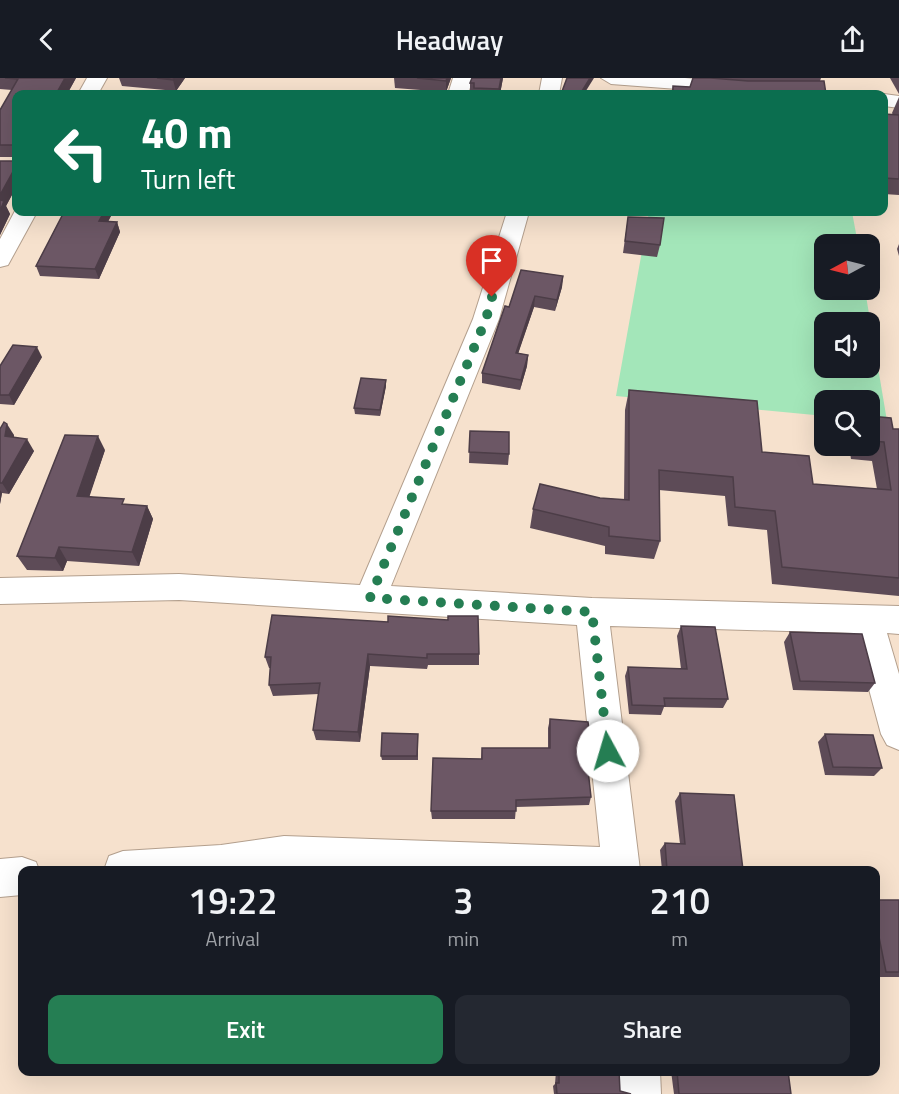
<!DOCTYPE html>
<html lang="en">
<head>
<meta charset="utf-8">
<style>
	body { margin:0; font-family:"Titillium Web",sans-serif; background:#242831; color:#f1f3f6; height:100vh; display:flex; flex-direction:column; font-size:22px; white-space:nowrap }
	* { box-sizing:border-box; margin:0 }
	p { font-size:20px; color:#9ea1a6 }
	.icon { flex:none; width:33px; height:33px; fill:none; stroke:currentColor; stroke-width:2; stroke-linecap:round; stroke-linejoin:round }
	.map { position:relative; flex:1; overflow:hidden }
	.side { position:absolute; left:18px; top:788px; width:862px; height:210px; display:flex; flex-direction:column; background:#171b24; border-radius:12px; box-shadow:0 6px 24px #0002 }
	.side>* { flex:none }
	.top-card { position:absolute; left:12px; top:12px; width:876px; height:126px; border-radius:12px; box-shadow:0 6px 24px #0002; background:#0b6e4f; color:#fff; overflow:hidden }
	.needle { width:39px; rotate:263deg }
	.fabs { position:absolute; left:814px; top:156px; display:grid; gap:12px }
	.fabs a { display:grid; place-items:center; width:66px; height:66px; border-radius:12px; background:#171b24; box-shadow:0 6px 24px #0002; font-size:30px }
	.pin { position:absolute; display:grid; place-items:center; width:51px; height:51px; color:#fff; margin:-62px -26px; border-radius:50% 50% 50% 0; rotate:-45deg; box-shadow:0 0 6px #0007 }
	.pin .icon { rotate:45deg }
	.me { position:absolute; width:66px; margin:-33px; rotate:354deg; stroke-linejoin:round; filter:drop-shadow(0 0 4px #0008) }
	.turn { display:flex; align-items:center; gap:21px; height:126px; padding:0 30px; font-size:27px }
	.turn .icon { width:78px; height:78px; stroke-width:2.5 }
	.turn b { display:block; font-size:42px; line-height:51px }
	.eta { display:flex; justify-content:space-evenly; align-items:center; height:102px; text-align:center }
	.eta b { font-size:36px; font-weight:600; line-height:42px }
	.primary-button { display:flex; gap:12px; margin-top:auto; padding:12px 30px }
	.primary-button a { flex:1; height:69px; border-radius:12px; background:#257e53; color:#fff; font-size:24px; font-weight:600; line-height:69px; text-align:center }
	.primary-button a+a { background:#242831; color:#f1f3f6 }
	header { display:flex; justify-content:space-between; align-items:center; height:78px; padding:0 30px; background:#171b24; font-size:27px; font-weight:600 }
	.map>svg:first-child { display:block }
</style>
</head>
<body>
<header><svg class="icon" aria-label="back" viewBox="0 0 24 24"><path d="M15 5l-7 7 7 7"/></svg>Headway<svg class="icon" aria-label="share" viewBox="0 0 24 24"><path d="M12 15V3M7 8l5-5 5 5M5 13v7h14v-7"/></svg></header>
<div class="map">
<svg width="899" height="1016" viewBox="0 0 899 1016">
	<rect width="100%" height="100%" fill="#f6e1cd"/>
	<path fill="#a3e6b9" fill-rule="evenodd" d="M 649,134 L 852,134 L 858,166 L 825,166 L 825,212 L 865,212 L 887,343 L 870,342 L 870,322 L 825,322 L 825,338 L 616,318 ZM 825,244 L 870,244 L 870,290 L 825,290 Z"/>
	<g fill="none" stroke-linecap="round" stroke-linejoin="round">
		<g stroke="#b39f8d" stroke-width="2">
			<g id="minor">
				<path d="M 87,0 L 107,0 L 98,16 L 78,16 Z"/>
				<path d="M 453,0 L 473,0 L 468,16 L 448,16 Z"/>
				<path d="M 542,0 L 562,0 L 559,16 L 539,16 Z"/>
				<path d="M 601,0 L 685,0 L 812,10 L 819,12 L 822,16 L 744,16 L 611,6 Z"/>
				<path d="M 882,16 L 884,16 L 899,18 L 899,30 L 884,28 Z"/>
				<path d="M 16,131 L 16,134 L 37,134 L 8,187 L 0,189 L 0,161 Z"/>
				<path d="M 507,134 L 529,134 L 499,241 L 391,508 L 592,520 L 899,528 L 899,556 L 887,555 L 899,596 L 899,672 L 887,667 L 881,656 L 854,555 L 610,548 L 640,792 L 104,792 L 109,778 L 123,773 L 221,767 L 284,758 L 600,769 L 577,547 L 179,522 L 0,526 L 0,500 L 179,496 L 360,507 L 473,241 Z"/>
				<path d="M 22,779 L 36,784 L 39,792 L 22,792 L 22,817 L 0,819 L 0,781 Z"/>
				<path d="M 616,993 L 660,993 L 661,1016 L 617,1016 Z"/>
			</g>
		</g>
		<use href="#minor" fill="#fff" fill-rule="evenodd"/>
	</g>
	<g fill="#5d4b57">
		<path d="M 0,0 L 76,0 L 6,128 L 10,136 L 0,157 L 0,83 L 13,83 L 13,79 L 0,79 L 0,32 L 12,12 L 0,11 Z"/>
		<path d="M 119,0 L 185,0 L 176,13 L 122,8 Z"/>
		<path d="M 394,0 L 451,0 L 446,14 L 395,10 Z"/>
		<path d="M 503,0 L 500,16 L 470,16 L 470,5 Z"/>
		<path d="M 712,0 L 821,0 L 820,3 L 826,16 L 671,16 L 673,8 L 690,9 Z"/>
		<path d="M 890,0 L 899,0 L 899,16 Z"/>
		<path d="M 899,19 L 899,117 L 884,116 L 884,36 L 893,37 L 892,35 Z"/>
		<path d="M 64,134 L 113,134 L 108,144 L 117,144 L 120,154 L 99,201 L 40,198 L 36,188 Z"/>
		<path d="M 628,139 L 660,167 L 657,179 L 623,175 Z"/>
		<path d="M 899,166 L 899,178 L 897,171 Z"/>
		<path d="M 563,198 L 562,209 L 555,233 L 534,229 L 518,275 L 528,277 L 527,288 L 520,312 L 482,305 L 482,295 L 509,229 Z"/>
		<path d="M 42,279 L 14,327 L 0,326 L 0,288 Z"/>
		<path d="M 386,308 L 380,338 L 355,336 L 354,330 Z"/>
		<path d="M 629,312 L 762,374 L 813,406 L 877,411 L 872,383 L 851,381 L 849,368 L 870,368 L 870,338 L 893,351 L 899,351 L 899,518 L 772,506 L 767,452 L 728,448 L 725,418 L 659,412 L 660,463 L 654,481 L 605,476 L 605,468 L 530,450 L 533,431 L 624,422 L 625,332 Z"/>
		<path d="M 0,351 L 14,357 L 14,359 L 34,373 L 9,416 L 2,415 L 0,426 Z"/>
		<path d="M 470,353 L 509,376 L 508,387 L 469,385 Z"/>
		<path d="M 105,372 L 89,418 L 127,427 L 147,428 L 153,441 L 139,488 L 67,483 L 63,493 L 27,492 L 17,478 Z"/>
		<path d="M 388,544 L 479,576 L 479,587 L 428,587 L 427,591 L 370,588 L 360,664 L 316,662 L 313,652 L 319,616 L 273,618 L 269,607 L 271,590 L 269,590 L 265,579 Z"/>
		<path d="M 681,548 L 728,621 L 723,630 L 664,629 L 661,637 L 629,636 L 625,598 L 628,589 L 681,591 L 677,558 Z"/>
		<path d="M 790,554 L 875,605 L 868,614 L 793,612 L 784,564 Z"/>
		<path d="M 550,641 L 592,675 L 589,683 L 587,683 L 591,719 L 589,727 L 516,729 L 515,741 L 432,741 L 431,733 L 481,681 L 482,670 L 548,670 L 548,650 Z"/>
		<path d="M 418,656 L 418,682 L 382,682 L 381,678 Z"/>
		<path d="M 825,656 L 882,690 L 874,698 L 825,697 L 818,664 Z"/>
		<path d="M 680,715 L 743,792 L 662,792 L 660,772 L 665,765 L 680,766 L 675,723 Z"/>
		<path d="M 876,822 L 899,822 L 899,899 L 877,899 L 876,895 Z"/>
		<path d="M 556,993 L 619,993 L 620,1013 L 631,1016 L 554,1016 L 553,1008 L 555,1006 Z"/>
		<path d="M 671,993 L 788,993 L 791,1016 L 674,1016 Z"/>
	</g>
	<g fill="#4c3d47">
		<path d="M 65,0 L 76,0 L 67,16 L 56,16 Z"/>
		<path d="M 174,0 L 185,0 L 176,13 L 173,2 Z"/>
		<path d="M 447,0 L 451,0 L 446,14 L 446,3 Z"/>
		<path d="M 501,0 L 503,0 L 500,16 L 498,16 Z"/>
		<path d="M 590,0 L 594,0 L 584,16 L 582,13 Z"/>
		<path d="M 16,88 L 16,109 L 6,128 L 10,136 L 0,157 L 0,117 Z"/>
		<path d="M 104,134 L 113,134 L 102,154 L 99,143 Z"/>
		<path d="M 117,144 L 120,154 L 99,201 L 95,191 Z"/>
		<path d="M 563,198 L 562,209 L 555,233 L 557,222 Z"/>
		<path d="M 535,218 L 534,229 L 515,285 L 516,275 Z"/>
		<path d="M 37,269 L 42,279 L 14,327 L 9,317 Z"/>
		<path d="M 528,277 L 527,288 L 520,312 L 521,302 Z"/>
		<path d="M 386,302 L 386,308 L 380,338 L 380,332 Z"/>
		<path d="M 7,346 L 14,357 L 11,370 L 5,358 Z"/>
		<path d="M 98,358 L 105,372 L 85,432 L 77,418 Z"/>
		<path d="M 27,361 L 34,373 L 9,416 L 2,405 Z"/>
		<path d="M 0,412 L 2,415 L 0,426 Z"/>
		<path d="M 147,428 L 153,441 L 139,488 L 132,474 Z"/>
		<path d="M 59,469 L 67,483 L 63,493 L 55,480 Z"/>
		<path d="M 368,576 L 370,588 L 360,664 L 358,654 Z"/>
	</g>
	<g fill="#6c5765" stroke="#4c3d47" stroke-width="1.5">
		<path d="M 5,0 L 65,0 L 56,16 L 16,16 L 16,88 L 0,117 L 0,83 L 13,83 L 13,67 L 0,67 L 0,32 L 18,1 Z"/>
		<path d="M 157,0 L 174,0 L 173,2 Z"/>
		<path d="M 417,0 L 447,0 L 446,3 Z"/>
		<path d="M 472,0 L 501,0 L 499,11 L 474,10 L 474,5 L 470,5 Z"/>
		<path d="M 567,0 L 590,0 L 582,13 L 610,14 L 610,16 L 561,16 Z"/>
		<path d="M 693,0 L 711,0 L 748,3 L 824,3 L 826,16 L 673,16 L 673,8 L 690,9 Z"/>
		<path d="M 884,36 L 899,37 L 899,101 L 884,100 Z"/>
		<path d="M 0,122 L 4,123 L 0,133 Z"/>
		<path d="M 64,134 L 104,134 L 99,143 L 117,144 L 95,191 L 36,188 Z"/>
		<path d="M 628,139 L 664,140 L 660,167 L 625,163 Z"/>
		<path d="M 521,192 L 563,198 L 557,222 L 535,218 L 516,275 L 528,277 L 521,302 L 482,295 L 505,228 L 509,229 Z"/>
		<path d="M 13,267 L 37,269 L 9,317 L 0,317 L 0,288 Z"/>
		<path d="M 361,300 L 386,302 L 380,332 L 354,330 Z"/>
		<path d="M 629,312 L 757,323 L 762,374 L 809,378 L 813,406 L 891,412 L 884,364 L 870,363 L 870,338 L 891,340 L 893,351 L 899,351 L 899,500 L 782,489 L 775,433 L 735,429 L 733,399 L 659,392 L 660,463 L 609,458 L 609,449 L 533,431 L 540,406 L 600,420 L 629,422 Z"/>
		<path d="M 4,344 L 7,346 L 5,358 L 27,361 L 2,405 L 0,405 L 0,351 Z"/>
		<path d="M 470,353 L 509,354 L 509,376 L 469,374 Z"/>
		<path d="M 65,357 L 98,358 L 77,418 L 124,421 L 122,426 L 147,428 L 132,474 L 59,469 L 55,480 L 17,478 Z"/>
		<path d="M 272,537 L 388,544 L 388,538 L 448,542 L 448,538 L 478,538 L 479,576 L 427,576 L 427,580 L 368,576 L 358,654 L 313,652 L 320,605 L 269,607 L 271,579 L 265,579 Z"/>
		<path d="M 681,548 L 715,549 L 728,621 L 664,620 L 665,628 L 632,627 L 628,589 L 687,591 Z"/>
		<path d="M 790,554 L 862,556 L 875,605 L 800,603 Z"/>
		<path d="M 550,641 L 588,644 L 592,675 L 586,674 L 591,719 L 516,722 L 516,733 L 431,733 L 433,680 L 482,681 L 482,670 L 550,670 Z"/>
		<path d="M 382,655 L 418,656 L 417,678 L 381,678 Z"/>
		<path d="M 825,656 L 873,657 L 882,690 L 833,689 Z"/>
		<path d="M 680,715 L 734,717 L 743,792 L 667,792 L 665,765 L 685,766 Z"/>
		<path d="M 876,822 L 899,822 L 899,894 L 886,894 L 876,844 Z"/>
		<path d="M 559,993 L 619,993 L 620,1013 L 631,1016 L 557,1016 L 556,1005 L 559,1005 Z"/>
		<path d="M 677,993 L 788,993 L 791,1016 L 679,1016 Z"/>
	</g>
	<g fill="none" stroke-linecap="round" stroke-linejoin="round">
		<path stroke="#257e53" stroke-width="10" stroke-dasharray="0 18" d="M 492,219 L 486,241 L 370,520 L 592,534 L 608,673"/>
	</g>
</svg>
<div class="fabs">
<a><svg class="needle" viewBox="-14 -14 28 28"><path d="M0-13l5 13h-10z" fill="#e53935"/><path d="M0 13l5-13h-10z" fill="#9ea1a6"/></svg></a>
<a><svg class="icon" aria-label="sound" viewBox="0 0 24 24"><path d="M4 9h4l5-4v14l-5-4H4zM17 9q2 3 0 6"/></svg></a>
<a><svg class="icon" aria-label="search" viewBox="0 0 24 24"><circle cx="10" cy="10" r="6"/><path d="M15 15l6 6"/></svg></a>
</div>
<div class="pin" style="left:492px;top:219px;background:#d93025"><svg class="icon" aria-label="arrive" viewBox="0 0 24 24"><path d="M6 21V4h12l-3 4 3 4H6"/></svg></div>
<svg class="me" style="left:608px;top:673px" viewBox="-20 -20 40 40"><circle r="19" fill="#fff"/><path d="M0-13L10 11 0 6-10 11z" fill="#257e53"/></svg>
<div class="top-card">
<div class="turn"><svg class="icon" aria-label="left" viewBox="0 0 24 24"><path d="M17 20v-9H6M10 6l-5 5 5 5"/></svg><div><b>40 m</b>Turn left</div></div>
</div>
<section class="side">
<div class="eta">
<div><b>19:22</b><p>Arrival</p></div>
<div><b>3</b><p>min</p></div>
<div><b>210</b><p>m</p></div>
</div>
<div class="primary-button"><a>Exit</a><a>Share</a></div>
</section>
</div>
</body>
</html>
